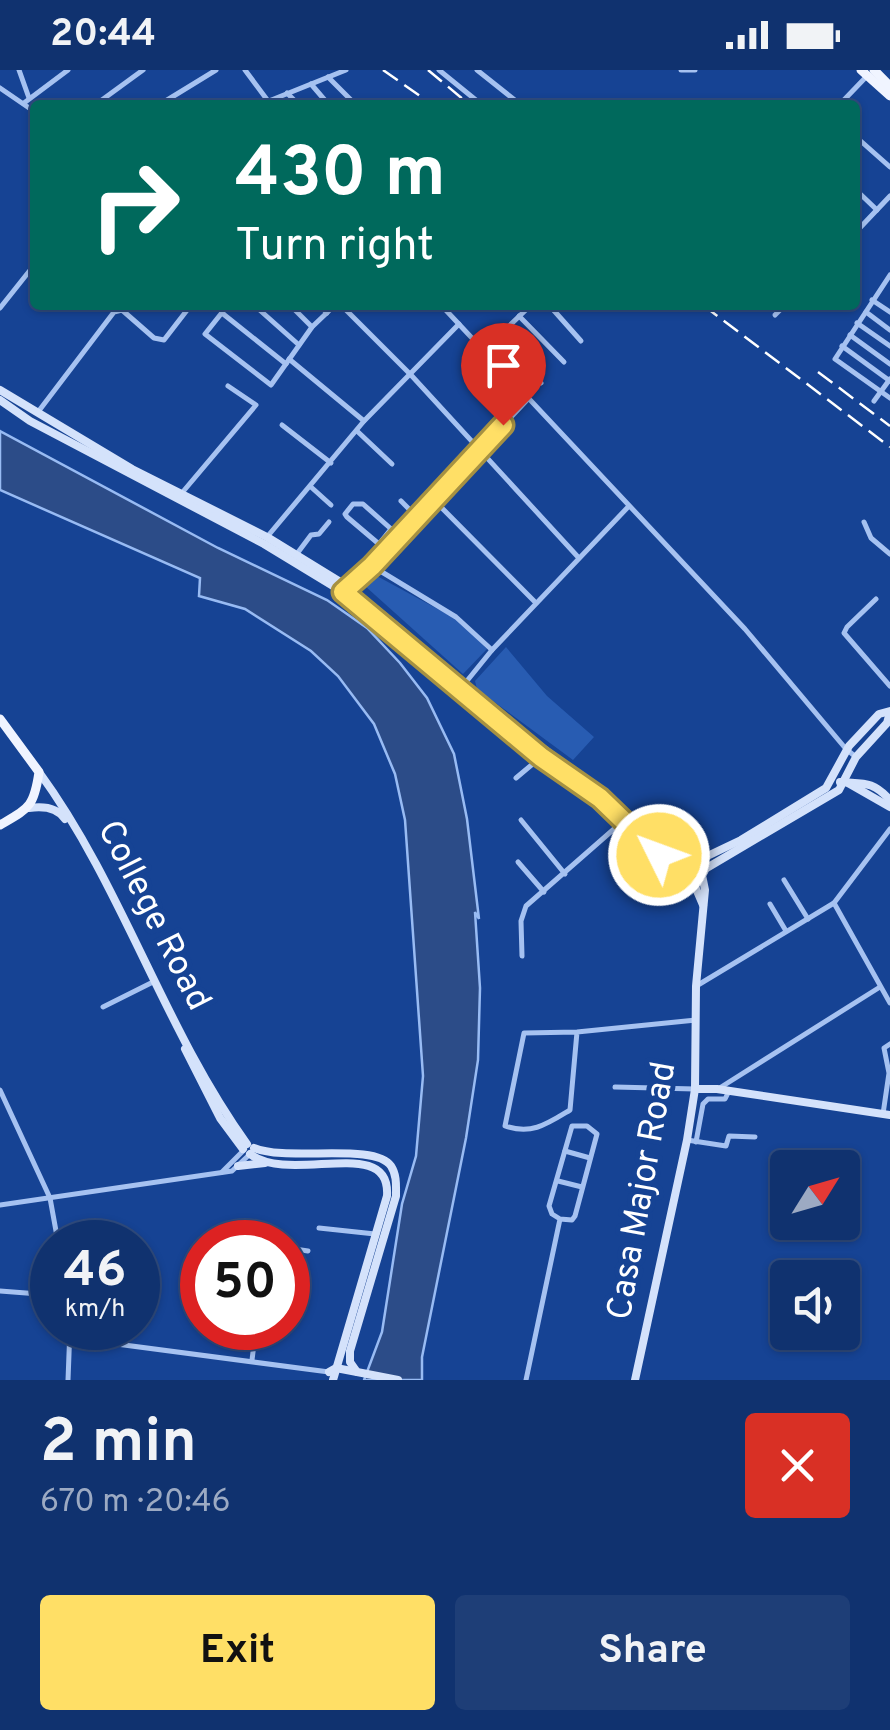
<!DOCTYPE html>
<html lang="en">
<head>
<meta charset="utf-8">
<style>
	body { margin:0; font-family:Overpass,sans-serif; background:#1e3e77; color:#f1f3f6; height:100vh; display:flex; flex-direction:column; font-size:38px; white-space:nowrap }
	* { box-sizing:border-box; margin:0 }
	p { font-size:32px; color:#9caac3 }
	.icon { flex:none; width:55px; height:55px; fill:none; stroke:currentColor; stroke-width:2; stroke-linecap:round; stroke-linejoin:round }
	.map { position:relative; height:1310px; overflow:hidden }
	.drawer { display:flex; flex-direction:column; background:#10326f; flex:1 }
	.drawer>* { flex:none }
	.top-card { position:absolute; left:30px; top:30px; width:830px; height:210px; border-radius:10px; box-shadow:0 2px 8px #0004,0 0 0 2px #304d82; background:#00695c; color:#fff; overflow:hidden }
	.needle { width:65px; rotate:53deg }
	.controls { position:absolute; left:770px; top:1080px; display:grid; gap:20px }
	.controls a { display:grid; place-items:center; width:90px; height:90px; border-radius:10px; background:#10326f; box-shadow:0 2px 8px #0004,0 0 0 2px #304d82; font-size:50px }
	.speed { position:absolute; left:30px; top:1150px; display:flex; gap:20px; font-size:50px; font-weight:700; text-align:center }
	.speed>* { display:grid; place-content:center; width:130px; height:130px; border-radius:50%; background:#10326f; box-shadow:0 2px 8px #0004,0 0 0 2px #304d82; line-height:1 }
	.speed small { font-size:25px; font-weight:400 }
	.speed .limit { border:15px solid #d22; background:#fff; color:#111 }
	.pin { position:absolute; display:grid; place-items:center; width:85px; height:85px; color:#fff; margin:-102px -42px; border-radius:50% 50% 50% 0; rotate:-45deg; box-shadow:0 0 10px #0007 }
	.pin .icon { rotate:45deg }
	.me { position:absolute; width:110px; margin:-55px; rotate:312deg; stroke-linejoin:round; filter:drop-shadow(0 0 8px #0008) }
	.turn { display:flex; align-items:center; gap:35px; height:210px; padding:0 40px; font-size:45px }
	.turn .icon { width:130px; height:130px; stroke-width:2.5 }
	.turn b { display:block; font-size:70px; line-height:85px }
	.round { display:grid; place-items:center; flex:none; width:105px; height:105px; border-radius:10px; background:#1e3e77 }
	.summary { display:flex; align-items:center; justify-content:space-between; height:170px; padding:0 40px }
	h1 { font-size:60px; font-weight:700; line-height:75px }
	.primary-button { display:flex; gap:20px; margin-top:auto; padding:20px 40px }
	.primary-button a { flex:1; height:115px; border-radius:10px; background:#ffdf66; color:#111; font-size:40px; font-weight:700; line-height:115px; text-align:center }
	.primary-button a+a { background:#1e3e77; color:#f1f3f6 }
	.status { display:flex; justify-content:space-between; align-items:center; height:70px; padding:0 50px; background:#10326f; direction:ltr }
	.status svg { height:28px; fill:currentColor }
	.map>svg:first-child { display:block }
</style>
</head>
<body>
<div class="status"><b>20:44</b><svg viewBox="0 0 49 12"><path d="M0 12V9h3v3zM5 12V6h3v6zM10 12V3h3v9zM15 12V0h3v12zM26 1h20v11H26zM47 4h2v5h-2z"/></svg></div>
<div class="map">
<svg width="890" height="1310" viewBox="0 0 890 1310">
	<rect width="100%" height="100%" fill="#164394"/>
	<g fill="#285cb2">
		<path d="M 375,505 L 458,550 L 487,579 L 463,604 L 365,516 Z"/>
		<path d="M 506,577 L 547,626 L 594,667 L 573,690 L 477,619 L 475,611 Z"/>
	</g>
	<path fill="#2c4c88" stroke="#98bbf3" stroke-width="2.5" d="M 0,361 L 218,478 L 327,530 L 367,558 L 400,593 L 427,628 L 454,684 L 467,749 L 479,849 L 475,842 L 480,918 L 478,990 L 466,1068 L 422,1287 L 422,1310 L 364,1310 L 382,1262 L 402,1134 L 416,1086 L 423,1006 L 405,750 L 395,704 L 374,654 L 338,606 L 311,581 L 245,539 L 199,526 L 200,508 L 0,420 Z"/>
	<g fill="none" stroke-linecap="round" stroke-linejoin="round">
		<g stroke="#a6c2f1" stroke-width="5">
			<path d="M 19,0 L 29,28"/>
			<path d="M 245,0 L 271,35"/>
			<path d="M 439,0 L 482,35"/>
			<path d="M 477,0 L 521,35"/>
			<path d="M 681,0 L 695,0"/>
			<path d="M 328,7 L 356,35"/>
			<path d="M 311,14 L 329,35"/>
			<path d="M 0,18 L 35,42"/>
			<path d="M 287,23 L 299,35"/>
			<path d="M 24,33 L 68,0"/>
			<path d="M 95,35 L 143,0"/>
			<path d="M 159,35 L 216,0"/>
			<path d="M 259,35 L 346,0"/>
			<path d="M 551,35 L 569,35"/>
			<path d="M 835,35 L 842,32 L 866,7"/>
			<path d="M 855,66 L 890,97"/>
			<path d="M 855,119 L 877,140"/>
			<path d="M 855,163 L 890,126"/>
			<path d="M 890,205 L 835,289 L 890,328"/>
			<path d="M 872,230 L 890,242"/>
			<path d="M 228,235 L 205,264 L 271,315 L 312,257 L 335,235"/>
			<path d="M 254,235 L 299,275"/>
			<path d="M 290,235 L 312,257"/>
			<path d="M 319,235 L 327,243"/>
			<path d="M 341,235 L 411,305 L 578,487"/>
			<path d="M 441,235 L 745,559 L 846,679 L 856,687"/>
			<path d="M 549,235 L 581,271"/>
			<path d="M 0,238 L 35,194"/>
			<path d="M 866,242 L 890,260"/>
			<path d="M 222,243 L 286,294"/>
			<path d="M 775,245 L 785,235"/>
			<path d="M 519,246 L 564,292"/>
			<path d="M 857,253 L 890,276"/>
			<path d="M 850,265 L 890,294"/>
			<path d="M 497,266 L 541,313"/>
			<path d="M 842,276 L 890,311"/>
			<path d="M 483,281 L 531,235"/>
			<path d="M 289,289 L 364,351"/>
			<path d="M 874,331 L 890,309"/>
			<path d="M 38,342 L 114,242 L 122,240 L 154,268 L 164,270 L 191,235"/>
			<path d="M 282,355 L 331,393"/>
			<path d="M 357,361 L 392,394"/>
			<path d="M 311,417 L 331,435"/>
			<path d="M 181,424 L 256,335 L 228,316"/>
			<path d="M 433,429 L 536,533"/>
			<path d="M 401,431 L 417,447"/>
			<path d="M 864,452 L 871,468 L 890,484"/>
			<path d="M 267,467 L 364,351 L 459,254"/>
			<path d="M 379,474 L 391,459"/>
			<path d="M 386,480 L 347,447 L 345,444 L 353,434 L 363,434 L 399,466"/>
			<path d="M 296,485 L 311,465 L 319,464 L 329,452"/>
			<path d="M 372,496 L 456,547 L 492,580"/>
			<path d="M 350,518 L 528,329"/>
			<path d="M 876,529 L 847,557 L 844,563 L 890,616"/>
			<path d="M 462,617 L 492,580 L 629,436"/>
			<path d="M 516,708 L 541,687"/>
			<path d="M 521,750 L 565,804"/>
			<path d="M 518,792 L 544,822"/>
			<path d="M 784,810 L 808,849"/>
			<path d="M 834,833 L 890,933"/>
			<path d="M 770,834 L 786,861"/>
			<path d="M 522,886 L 521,851 L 526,836 L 622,752"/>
			<path d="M 698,915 L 834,833 L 890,759"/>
			<path d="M 103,937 L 151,913"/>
			<path d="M 577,962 L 570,1040 C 547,1054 532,1065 505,1056 L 524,963 L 577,962 L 696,950"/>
			<path d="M 615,1017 L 695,1019"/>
			<path d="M 718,1019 L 880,917"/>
			<path d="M 0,1020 L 50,1128 L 58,1172"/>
			<path d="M 883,1044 L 889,1003 L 884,978 L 890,974"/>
			<path d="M 687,1070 L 726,1076 L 729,1066 L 755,1067"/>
			<path d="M 696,1072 L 703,1034 L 708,1029 L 725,1029 L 729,1021"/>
			<path d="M 565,1081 L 590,1088"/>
			<path d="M 222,1102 L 243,1081"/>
			<path d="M 558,1111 L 582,1117"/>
			<path d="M 0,1135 L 232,1101 L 249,1085"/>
			<path d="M 319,1158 L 375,1164"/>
			<path d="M 288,1178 L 308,1181"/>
			<path d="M 0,1221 L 52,1225"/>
			<path d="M 71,1268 L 329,1302"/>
			<path d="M 252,1290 L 256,1258"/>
			<path d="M 68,1310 L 70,1258"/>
			<path d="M 526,1310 L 560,1149 L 572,1150 L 575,1146 L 597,1064 L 587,1056 L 572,1056 L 549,1136 L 552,1144 L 560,1149"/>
		</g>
		<g stroke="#d4e2fb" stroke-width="8">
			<path d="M 0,320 L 132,399 L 267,467 L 350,518 L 401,560 L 462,617 L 602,723 L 651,771 L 666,782 L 692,790"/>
			<path d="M 0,330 L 30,351 L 264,474 L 343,522 L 444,607"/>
			<path d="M 481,638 L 541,687 L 605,733"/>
			<path d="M 39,702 C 123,817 164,959 247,1074"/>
			<path d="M 840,712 C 863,714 872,710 890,730"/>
			<path d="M 848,713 L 890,737"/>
			<path d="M 29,738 C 43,736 57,737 65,749"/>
			<path d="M 621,751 L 653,781 L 686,801"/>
			<circle cx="696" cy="798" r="9"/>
			<path d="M 699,790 L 741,770 L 826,718 L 849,676 L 879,644 L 890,641"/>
			<path d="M 705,799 L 839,720 L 856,687 L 887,653 L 890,642"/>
			<path d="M 691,807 L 703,835"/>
			<path d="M 185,979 L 220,1048 L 243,1079"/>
			<path d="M 695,1019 L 717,1019 L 890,1045"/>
			<path d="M 254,1078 C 287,1092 375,1072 391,1096 C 397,1105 396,1116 396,1126 L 350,1281 L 350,1292 L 357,1302 L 398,1310"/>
			<path d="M 250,1084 C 291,1115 391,1064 387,1126 L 333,1310"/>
			<path d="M 238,1096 L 265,1093"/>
			<path d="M 329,1302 L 336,1298 L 357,1302"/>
			<path d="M 635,1310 L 687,1070 L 695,1019 L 696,916 L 705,820 L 702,805"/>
		</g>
		<g stroke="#f0f4ff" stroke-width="9">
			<path d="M 861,0 L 890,26"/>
			<path d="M 874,0 L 890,16"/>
			<path d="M 0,649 L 39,702 C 34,737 29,738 0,755"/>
		</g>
		<g stroke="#fff" stroke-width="2.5" stroke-dasharray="18 8" stroke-linecap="butt">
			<path d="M 383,0 L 433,35"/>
			<path d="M 428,0 L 470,35"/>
			<path d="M 703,235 L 890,377"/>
			<path d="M 818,302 L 890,356"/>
		</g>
	</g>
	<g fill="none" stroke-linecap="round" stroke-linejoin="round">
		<g stroke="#a69142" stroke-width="25">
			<path id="route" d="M 503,355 L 372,496 L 343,522 L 541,687 L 600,728 L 659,785"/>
		</g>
		<use href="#route" stroke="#ffdf66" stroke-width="18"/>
	</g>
	<g text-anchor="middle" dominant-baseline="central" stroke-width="10" stroke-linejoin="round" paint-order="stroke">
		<g font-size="35" fill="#fff" stroke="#164394">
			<text transform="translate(153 846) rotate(63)">College Road</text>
			<text transform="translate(643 1121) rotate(-80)">Casa Major Road</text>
		</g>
	</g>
</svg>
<div class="controls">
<a><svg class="needle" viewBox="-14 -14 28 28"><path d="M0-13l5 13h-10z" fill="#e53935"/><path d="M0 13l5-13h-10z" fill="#9caac3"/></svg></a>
<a><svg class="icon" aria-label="sound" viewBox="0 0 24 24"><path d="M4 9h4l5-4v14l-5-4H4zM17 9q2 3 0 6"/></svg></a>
</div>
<div class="speed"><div>46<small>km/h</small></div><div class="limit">50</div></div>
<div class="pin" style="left:503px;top:355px;background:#d93025"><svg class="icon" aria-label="arrive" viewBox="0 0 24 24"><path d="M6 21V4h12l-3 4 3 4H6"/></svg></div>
<svg class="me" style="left:659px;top:785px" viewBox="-20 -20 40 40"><circle r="17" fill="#ffdf66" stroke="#fff" stroke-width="3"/><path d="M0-11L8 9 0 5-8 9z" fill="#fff"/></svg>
<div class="top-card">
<div class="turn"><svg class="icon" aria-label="right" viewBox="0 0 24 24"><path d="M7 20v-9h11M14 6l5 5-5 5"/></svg><div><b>430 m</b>Turn right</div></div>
</div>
</div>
<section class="drawer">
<div class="summary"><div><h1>2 min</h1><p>670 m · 20:46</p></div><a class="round" style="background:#d93025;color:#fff"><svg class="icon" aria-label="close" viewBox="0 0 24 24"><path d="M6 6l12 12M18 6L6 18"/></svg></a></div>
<div class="primary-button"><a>Exit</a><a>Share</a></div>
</section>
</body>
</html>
